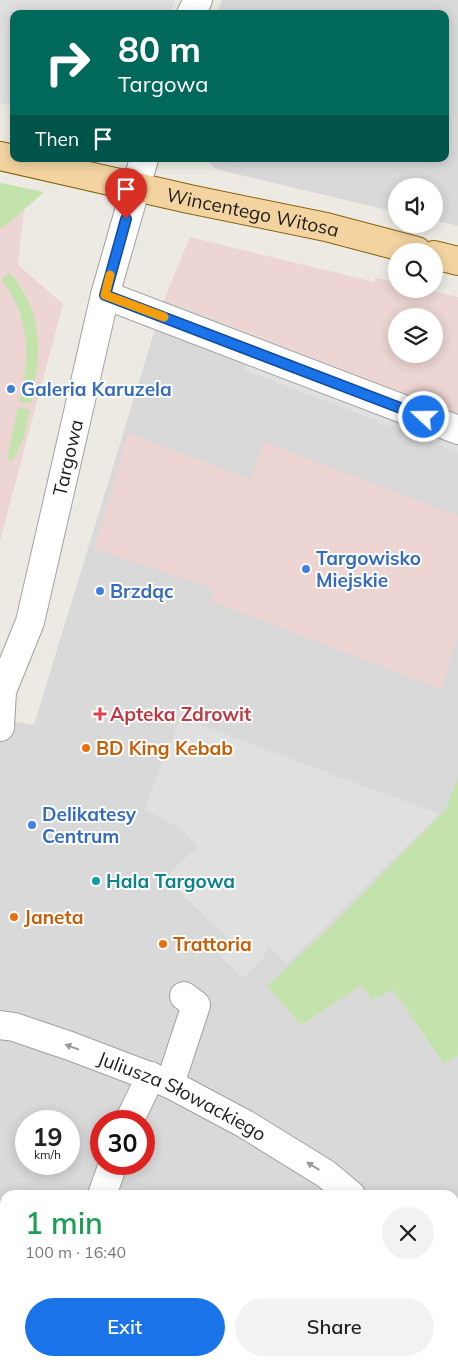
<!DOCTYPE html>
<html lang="en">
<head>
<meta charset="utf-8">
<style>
	body { margin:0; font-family:Mulish,sans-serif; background:#f2f2f2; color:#222; height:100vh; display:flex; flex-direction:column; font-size:19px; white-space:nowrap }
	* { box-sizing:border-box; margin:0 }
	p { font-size:16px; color:#767676 }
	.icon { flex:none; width:28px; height:28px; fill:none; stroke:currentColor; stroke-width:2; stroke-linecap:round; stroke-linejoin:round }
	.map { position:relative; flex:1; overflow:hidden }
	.sheet { position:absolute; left:0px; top:1190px; width:459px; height:176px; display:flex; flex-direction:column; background:#fff; border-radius:15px 15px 0 0; box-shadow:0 2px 12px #0003 }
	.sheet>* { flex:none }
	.top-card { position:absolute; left:10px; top:10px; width:439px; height:152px; border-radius:10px; box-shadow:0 2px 12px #0003; background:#00695c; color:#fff; overflow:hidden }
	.buttons { position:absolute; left:388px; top:178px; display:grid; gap:10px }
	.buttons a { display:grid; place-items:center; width:55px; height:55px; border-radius:50%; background:#fff; box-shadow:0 2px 12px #0003; font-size:25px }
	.speed { position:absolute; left:15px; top:1110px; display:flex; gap:10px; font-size:25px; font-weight:700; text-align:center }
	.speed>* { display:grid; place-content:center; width:65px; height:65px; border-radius:50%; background:#fff; box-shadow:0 2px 12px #0003; line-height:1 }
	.speed small { font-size:12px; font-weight:400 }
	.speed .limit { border:8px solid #d22; background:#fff; color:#111 }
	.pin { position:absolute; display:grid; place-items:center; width:42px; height:42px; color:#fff; margin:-51px -21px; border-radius:50% 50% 50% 0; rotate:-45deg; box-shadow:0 0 5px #0007 }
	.pin .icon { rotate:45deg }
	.me { position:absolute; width:55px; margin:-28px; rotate:291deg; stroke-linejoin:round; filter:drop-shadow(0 0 4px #0008) }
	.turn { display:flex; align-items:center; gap:18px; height:105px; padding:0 25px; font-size:22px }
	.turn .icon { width:65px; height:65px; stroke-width:2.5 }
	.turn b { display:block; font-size:35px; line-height:42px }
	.then { display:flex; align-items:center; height:48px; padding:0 25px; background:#0003; gap:10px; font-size:19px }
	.round { display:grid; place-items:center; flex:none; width:52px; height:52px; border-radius:26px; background:#f2f2f2 }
	.summary { display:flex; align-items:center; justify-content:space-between; height:85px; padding:0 25px }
	h1 { font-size:30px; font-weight:600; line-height:38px; color:#1e9e55 }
	.primary-button { display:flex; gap:10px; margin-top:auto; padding:10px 25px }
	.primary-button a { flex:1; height:58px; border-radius:30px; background:#1a73e8; color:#fff; font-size:20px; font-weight:600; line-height:58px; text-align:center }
	.primary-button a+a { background:#f2f2f2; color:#222 }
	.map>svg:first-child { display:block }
</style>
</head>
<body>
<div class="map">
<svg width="458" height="1366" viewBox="0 0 458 1366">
	<rect width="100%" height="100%" fill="#edeae3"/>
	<g fill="#dad9d9" fill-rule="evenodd">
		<path d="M 222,0 L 458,0 L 458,226 L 434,220 L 434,186 L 396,186 L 396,212 L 215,169 L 207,159 L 445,159 L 445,14 L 216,14 Z"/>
		<path d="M 164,300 L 458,414 L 458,1366 L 0,1366 L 0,719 L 34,725 ZM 26,1121 L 69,1121 L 69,1164 L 26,1164 ZM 101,1121 L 144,1121 L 144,1164 L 101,1164 ZM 5,1195 L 454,1195 L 454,1361 L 5,1361 Z"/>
	</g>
	<g fill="#ecd5d3" fill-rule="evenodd">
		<path d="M 0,203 L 24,208 L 18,265 L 63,304 L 0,541 Z"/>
		<path d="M 190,237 L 374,282 L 375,278 L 396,282 L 396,289 L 424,289 L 458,297 L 458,414 L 164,300 ZM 396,316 L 434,316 L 434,354 L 396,354 Z"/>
		<path d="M 128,433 L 251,479 L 264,442 L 458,516 L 458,633 L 442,690 L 211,601 L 214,589 L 94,549 Z"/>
	</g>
	<g fill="#c4e3ac">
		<path d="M 0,183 L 6,184 L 44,192 L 3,228 L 0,227 Z"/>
		<path d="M 9,273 C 15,276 17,282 21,288 C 45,325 39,364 31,404 L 19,402 C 27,366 31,341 17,306 C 13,297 8,287 1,280 Z"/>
		<path d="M 18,407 L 30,410 L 24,437 L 13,461 L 7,460 Z"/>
		<path d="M 458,777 L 458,1055 L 444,1064 L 393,990 L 372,1000 L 362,985 L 301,1025 L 267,986 L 329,928 L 446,809 Z"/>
	</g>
	<g fill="#e0e0e0">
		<path d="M 0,0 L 175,0 L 170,14 L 14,14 L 14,106 L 0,103 Z"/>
		<path d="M 251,350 L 458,430 L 458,452 L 244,370 Z"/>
		<path d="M 181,717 L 238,739 L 439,814 L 286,964 L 268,945 L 264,957 L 243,978 L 219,955 L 231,941 L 165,878 L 198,846 L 184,832 L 164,819 L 144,809 Z"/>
	</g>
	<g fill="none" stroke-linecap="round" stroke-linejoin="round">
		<g stroke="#a0a0a0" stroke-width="30">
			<g id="street">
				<path d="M 191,14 L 198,0"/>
				<path d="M 105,295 L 458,430"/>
				<path id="s1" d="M 0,727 L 2,691 L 30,622 L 105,295 L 144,159"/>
				<path id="s2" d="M 0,1025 L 14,1027 L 70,1046 L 170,1084 L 245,1124 L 326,1174 L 351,1195"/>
				<path d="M 170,1084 L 196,1005 L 184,996"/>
				<path d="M 129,1121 L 151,1076"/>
				<path d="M 102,1195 L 113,1164"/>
				<path d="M 454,1308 L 458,1313"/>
				<path d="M 0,1321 L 5,1322"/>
				<path d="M 282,1361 L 316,1366"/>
				<path d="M 76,1366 L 76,1361"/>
			</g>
		</g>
		<g stroke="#88650d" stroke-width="30">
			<g id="primary">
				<path id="s3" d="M 0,156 L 189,199 L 326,227 L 417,251"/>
				<path d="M 434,255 L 458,261"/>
			</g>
		</g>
		<use href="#street" stroke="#fff" stroke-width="28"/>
		<use href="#primary" stroke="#f3d4a1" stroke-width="28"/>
	</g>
	<defs><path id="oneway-solid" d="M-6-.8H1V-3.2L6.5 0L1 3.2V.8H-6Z" transform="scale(1.25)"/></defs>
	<g fill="#999">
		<use href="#oneway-solid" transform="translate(72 1047) rotate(-160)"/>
		<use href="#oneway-solid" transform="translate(313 1166) rotate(-149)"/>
	</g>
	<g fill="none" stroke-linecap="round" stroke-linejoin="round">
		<g stroke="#114b97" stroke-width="12">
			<path id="route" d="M 126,219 L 105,295 L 424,417"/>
		</g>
		<use href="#route" stroke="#1a73e8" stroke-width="9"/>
		<path stroke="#f59e0b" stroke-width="9" d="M 110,275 L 105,295 L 164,317"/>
	</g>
	<g fill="#3f7fe0" stroke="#fff" stroke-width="2">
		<circle cx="11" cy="389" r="5"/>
		<circle cx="306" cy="569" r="5"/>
		<circle cx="100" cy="591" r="5"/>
		<circle cx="32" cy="825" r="5"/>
	</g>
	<path fill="#e0444e" stroke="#fff" stroke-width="2" d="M97.5 706.5h5v5h5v5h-5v5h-5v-5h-5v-5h5z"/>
	<g fill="#e8710a" stroke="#fff" stroke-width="2">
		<circle cx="86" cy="748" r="5"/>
		<circle cx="14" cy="917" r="5"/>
		<circle cx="163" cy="944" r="5"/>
	</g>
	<circle fill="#0f9aa8" stroke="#fff" stroke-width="2" cx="96" cy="881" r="5"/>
	<g text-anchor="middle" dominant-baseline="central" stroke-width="4" stroke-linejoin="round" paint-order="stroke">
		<g font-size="19" fill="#1c1c1c" stroke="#fff">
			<text stroke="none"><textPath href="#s3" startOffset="259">Wincentego Witosa</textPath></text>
			<text stroke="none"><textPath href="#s1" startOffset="279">Targowa</textPath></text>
			<text stroke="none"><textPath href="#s2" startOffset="196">Juliusza Słowackiego</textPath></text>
		</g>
		<g font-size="19" font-weight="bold" fill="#366cbe" stroke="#fff" text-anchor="start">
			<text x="21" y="389">Galeria Karuzela</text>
			<text x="316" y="558">Targowisko<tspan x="316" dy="22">Miejskie</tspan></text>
			<text x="110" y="591">Brzdąc</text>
			<text x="42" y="814">Delikatesy<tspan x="42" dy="22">Centrum</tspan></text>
		</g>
		<g font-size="19" font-weight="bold" fill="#be3a42" stroke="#fff" text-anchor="start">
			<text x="110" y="714">Apteka Zdrowit</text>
		</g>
		<g font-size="19" font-weight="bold" fill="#c56008" stroke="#fff" text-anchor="start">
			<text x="96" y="748">BD King Kebab</text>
			<text x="24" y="917">Janeta</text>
			<text x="173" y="944">Trattoria</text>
		</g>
		<g font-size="19" font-weight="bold" fill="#0d838f" stroke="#fff" text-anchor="start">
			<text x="106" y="881">Hala Targowa</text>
		</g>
	</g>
</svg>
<div class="buttons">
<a><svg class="icon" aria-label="sound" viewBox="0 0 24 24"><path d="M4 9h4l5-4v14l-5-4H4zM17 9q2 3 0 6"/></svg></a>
<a><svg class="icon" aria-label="search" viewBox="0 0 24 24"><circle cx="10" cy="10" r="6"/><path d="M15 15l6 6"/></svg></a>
<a><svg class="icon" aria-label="layers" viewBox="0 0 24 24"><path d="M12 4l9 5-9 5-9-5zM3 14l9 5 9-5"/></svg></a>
</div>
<div class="speed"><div>19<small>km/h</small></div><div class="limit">30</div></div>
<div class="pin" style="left:126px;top:219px;background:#d93025"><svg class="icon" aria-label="arrive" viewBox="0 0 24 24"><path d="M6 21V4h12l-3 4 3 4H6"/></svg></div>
<svg class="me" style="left:424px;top:417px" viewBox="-20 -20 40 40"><circle r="17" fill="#1a73e8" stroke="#fff" stroke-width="3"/><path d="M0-11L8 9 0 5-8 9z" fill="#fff"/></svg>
<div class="top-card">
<div class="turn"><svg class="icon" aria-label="right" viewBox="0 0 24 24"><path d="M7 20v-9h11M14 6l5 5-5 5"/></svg><div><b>80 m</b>Targowa</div></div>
<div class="then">Then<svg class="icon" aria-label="arrive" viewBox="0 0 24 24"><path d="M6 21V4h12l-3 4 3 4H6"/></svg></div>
</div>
<section class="sheet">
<div class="summary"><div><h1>1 min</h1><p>100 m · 16:40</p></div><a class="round"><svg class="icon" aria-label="close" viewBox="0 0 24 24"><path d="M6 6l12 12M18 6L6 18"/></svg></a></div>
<div class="primary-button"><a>Exit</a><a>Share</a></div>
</section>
</div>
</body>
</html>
